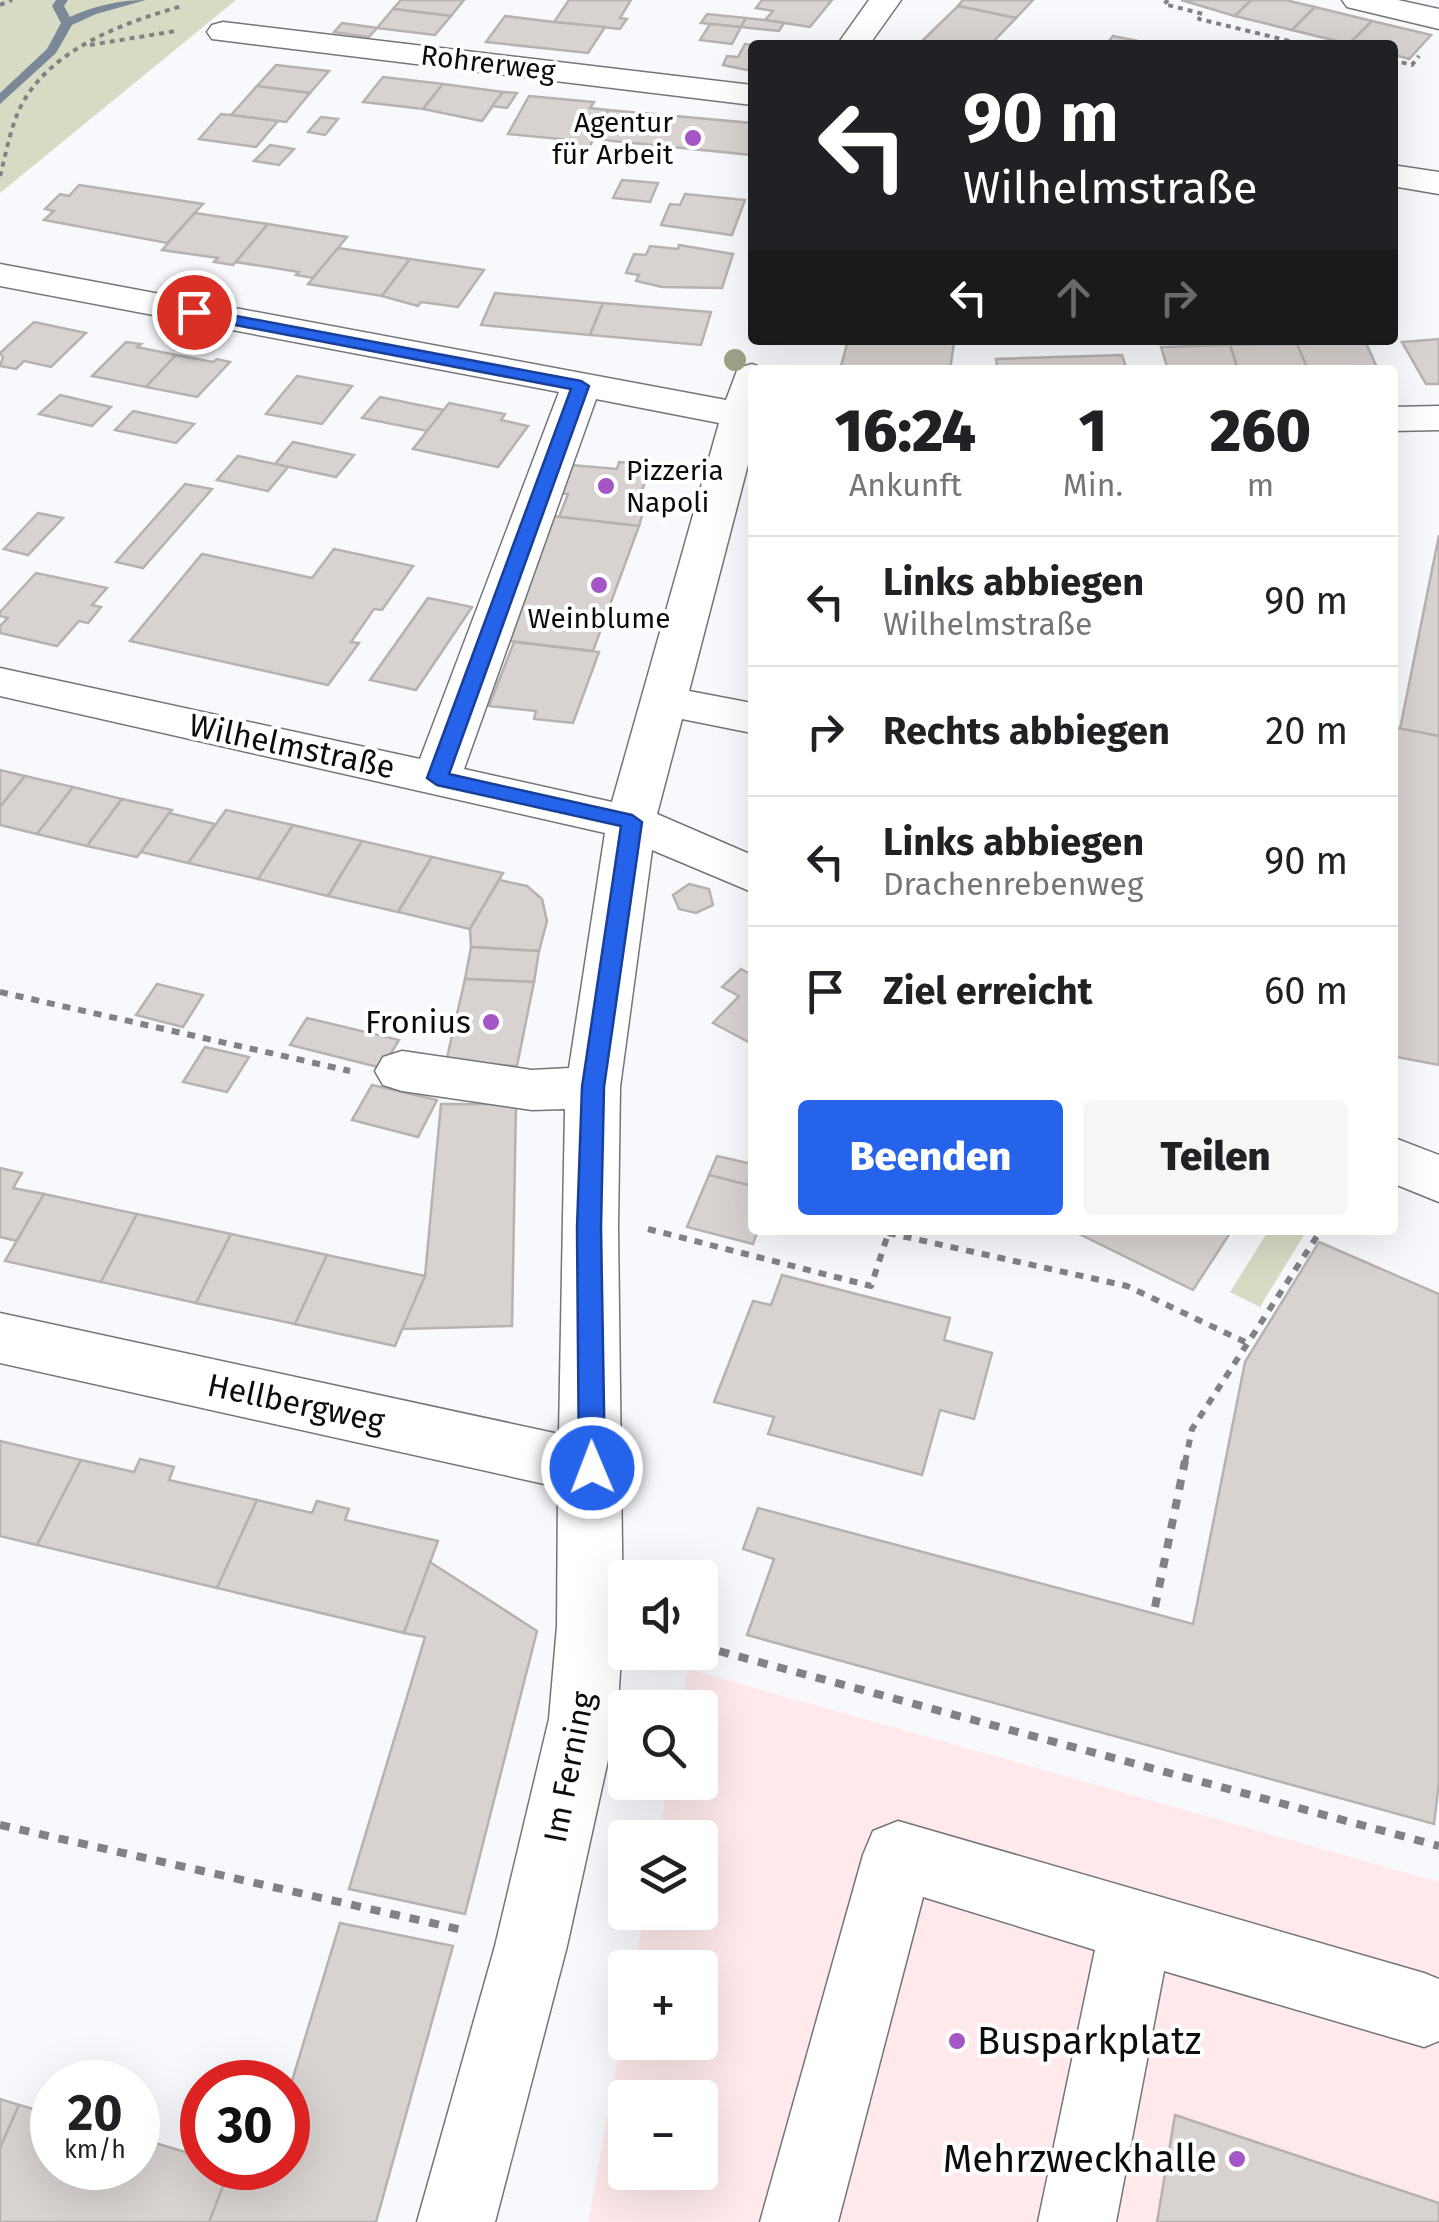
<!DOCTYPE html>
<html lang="de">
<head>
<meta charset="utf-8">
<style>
	body { margin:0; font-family:"Fira Sans",sans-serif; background:#f6f6f6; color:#202124; height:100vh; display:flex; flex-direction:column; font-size:38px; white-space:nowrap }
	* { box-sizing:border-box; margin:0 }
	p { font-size:32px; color:#757577 }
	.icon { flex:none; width:55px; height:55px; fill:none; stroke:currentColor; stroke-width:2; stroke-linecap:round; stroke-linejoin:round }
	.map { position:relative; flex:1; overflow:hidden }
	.sheet { position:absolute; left:748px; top:365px; width:650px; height:870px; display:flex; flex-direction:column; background:#fff; border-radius:10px; box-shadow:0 10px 40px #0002 }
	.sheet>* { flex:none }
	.hud { position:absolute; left:748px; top:40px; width:650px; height:305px; border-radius:10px; box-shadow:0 10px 40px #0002; background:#202124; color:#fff; overflow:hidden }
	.buttons { position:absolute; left:608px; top:1560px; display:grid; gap:20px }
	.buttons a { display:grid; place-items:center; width:110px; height:110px; border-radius:10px; background:#fff; box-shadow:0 10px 40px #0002; font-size:50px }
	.speed { position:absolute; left:30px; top:2060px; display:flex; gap:20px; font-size:50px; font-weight:700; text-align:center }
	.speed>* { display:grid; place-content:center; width:130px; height:130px; border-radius:50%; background:#fff; box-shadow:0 10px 40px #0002; line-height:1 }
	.speed small { font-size:25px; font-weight:400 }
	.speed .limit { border:15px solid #d22; background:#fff; color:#111 }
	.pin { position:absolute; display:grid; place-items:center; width:85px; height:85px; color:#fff; margin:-42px; border:5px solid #fff; border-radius:50%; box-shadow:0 2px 10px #0007 }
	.me { position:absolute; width:110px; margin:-55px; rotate:359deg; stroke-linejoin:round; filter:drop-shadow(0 0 8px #0008) }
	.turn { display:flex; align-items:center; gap:35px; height:210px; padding:0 50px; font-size:45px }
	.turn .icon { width:130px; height:130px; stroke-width:2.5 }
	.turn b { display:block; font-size:70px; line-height:85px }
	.lanes { display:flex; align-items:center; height:95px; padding:0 50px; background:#0003; justify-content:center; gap:50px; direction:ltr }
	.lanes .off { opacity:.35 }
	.eta { display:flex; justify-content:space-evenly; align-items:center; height:170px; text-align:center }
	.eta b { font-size:60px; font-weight:800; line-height:70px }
	.cta { display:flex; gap:20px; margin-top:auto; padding:20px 50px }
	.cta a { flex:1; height:115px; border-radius:10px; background:#2563eb; color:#fff; font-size:40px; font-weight:800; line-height:115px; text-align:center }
	.cta a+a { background:#f6f6f6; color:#202124 }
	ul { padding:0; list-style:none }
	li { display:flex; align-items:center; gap:30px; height:130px; padding:0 50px; border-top:2px solid #e0e0e0 }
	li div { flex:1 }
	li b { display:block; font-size:38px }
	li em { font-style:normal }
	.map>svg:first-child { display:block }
</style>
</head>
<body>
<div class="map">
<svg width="1439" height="2222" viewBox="0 0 1439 2222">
	<rect width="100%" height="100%" fill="#f8f9fd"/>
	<path fill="#ffe9eb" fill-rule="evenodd" d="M 688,1669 L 1439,1882 L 1439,2222 L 588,2222 L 625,2022 L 625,2042 L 700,2042 L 700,1968 L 635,1967 L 644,1913 L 700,1912 L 700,1838 L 658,1837 L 668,1783 L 700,1782 L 700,1708 L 681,1707 ZM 625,2098 L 700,2098 L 700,2172 L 625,2172 Z"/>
	<g fill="#d7dbc4">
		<path d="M 0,0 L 236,0 L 0,193 Z"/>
		<path d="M 1269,1230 L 1293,1230 L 1304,1235 L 1260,1307 L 1230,1292 Z"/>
	</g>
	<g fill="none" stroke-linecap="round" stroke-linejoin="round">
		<path fill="#7a8898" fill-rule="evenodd" d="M 56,0 L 68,0 L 64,6 L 70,17 C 94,6 119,0 146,0 L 96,14 L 72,25 L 56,53 L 0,104 L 0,93 L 47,49 L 61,23 L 52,6 Z"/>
	</g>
	<g fill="#d8d3d1" stroke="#b7b2b0" stroke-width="2.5">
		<path d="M 401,0 L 464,0 L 451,16 L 393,9 Z"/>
		<path d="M 569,0 L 631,0 L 620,18 L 627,19 L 620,29 L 554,22 Z"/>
		<path d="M 762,0 L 832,0 L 810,27 L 765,20 L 773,11 L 756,8 Z"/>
		<path d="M 963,0 L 1033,0 L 1016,18 L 958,6 Z"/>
		<path d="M 1181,0 L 1251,0 L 1235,16 Z"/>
		<path d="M 1251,0 L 1285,0 L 1315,7 L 1292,30 L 1235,16 Z"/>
		<path d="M 958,6 L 1016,18 L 990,45 L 921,42 Z"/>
		<path d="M 1315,7 L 1372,21 L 1349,44 L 1292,30 Z"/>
		<path d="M 393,9 L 451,16 L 435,35 L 377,28 Z"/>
		<path d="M 707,14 L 746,18 L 741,27 L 701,23 Z"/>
		<path d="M 505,16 L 554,22 L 605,27 L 588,53 L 486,42 Z"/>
		<path d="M 746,18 L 765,20 L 784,23 L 779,31 L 741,27 Z"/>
		<path d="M 1372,21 L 1431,35 L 1409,59 L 1392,54 L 1392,45 L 1349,44 Z"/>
		<path d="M 342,23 L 377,28 L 369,37 L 334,32 Z"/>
		<path d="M 710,24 L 741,27 L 732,44 L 700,40 Z"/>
		<path d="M 1113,36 L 1158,45 L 1106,45 Z"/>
		<path d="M 745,44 L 753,45 L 752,71 L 723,65 L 727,56 L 738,57 Z"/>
		<path d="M 276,65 L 329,71 L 310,93 L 257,86 Z"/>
		<path d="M 383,77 L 443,84 L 423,109 L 363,102 Z"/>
		<path d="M 443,84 L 503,92 L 482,121 L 423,109 Z"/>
		<path d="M 257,86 L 310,93 L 286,122 L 231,115 Z"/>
		<path d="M 503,92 L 517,93 L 507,108 L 492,106 Z"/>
		<path d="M 529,96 L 594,102 L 590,108 L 608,110 L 589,148 L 568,146 L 571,140 L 508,134 Z"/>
		<path d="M 608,110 L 752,123 L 752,155 L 593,139 Z"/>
		<path d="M 221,114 L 231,115 L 278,121 L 256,147 L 199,139 Z"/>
		<path d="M 321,117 L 338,119 L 325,135 L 308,132 Z"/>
		<path d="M 270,145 L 294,149 L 279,165 L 254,161 Z"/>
		<path d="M 622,180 L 658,183 L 650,202 L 613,198 Z"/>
		<path d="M 79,185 L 203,204 L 167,243 L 44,220 L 54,211 L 45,209 L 60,194 L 69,196 Z"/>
		<path d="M 685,194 L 745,200 L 732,235 L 661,225 L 670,204 L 680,205 Z"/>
		<path d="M 195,213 L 268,224 L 233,265 L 214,262 L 218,258 L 162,250 Z"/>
		<path d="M 268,224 L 347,237 L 313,278 L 296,275 L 299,272 L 236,262 Z"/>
		<path d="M 679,245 L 733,254 L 722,288 L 662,287 L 636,281 L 639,275 L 626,273 L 634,254 L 646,255 L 650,246 L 678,249 Z"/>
		<path d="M 338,248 L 410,259 L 382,296 L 308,284 Z"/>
		<path d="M 410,259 L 484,270 L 458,307 L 421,302 L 418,306 L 382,296 Z"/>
		<path d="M 495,293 L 603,303 L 590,335 L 481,325 Z"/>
		<path d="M 603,303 L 711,312 L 701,345 L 590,335 Z"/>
		<path d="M 34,322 L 86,333 L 51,367 L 24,361 L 16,369 L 0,366 L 3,357 L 0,353 Z"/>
		<path d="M 1439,339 L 1439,384 L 1426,384 L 1402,342 Z"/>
		<path d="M 848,340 L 954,343 L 950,370 L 841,366 Z"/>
		<path d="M 126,342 L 141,344 L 137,347 L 176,355 L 146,387 L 92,376 Z"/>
		<path d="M 1366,343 L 1378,370 L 1308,370 L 1297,344 Z"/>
		<path d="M 1297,344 L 1308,370 L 1238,370 L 1230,345 Z"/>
		<path d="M 1230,345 L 1238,370 L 1168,370 L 1161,347 Z"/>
		<path d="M 176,355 L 213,362 L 217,359 L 230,362 L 197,397 L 146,387 Z"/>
		<path d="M 1122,355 L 1127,370 L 998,370 L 996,359 Z"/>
		<path d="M 297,376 L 352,386 L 322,424 L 266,414 Z"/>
		<path d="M 60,395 L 111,407 L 92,426 L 39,414 Z"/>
		<path d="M 380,397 L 444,410 L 427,431 L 362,418 Z"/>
		<path d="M 449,403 L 505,414 L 501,420 L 528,426 L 498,467 L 413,449 Z"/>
		<path d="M 133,411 L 194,424 L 176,443 L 115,430 Z"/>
		<path d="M 293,442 L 354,455 L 336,477 L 275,464 Z"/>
		<path d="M 238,456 L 275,464 L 288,467 L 268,491 L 217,480 Z"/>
		<path d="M 619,462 L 651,465 L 636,508 L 644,509 L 639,526 L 559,517 L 568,494 L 560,493 L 572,465 L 617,469 Z"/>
		<path d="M 185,484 L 212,489 L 143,568 L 116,562 Z"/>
		<path d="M 38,513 L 63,518 L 28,555 L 4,549 Z"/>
		<path d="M 552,516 L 639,526 L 593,651 L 501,640 Z"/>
		<path d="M 1439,535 L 1439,736 L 1400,729 Z"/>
		<path d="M 334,549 L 413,566 L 382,610 L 374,609 L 351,642 L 359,643 L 328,685 L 130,641 L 202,554 L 312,578 Z"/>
		<path d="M 36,573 L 107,588 L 92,605 L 101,607 L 88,623 L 79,621 L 57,646 L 0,633 L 0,626 L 8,618 L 0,616 L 0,612 Z"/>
		<path d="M 428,598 L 472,607 L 416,690 L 370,680 Z"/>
		<path d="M 514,642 L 599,652 L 573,723 L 534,719 L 536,711 L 489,706 Z"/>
		<path d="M 1392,727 L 1439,736 L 1439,1065 L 1392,1056 Z"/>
		<path d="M 0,770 L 25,776 L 0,807 Z"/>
		<path d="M 25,776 L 73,787 L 37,834 L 0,825 L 0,807 Z"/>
		<path d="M 73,787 L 122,799 L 87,846 L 37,834 Z"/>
		<path d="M 122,799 L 172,810 L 137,857 L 87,846 Z"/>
		<path d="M 226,810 L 293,825 L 258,879 L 188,863 Z"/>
		<path d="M 169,813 L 215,824 L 188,863 L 141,852 Z"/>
		<path d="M 293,825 L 362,841 L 328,896 L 258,879 Z"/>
		<path d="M 362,841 L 432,857 L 398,912 L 328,896 Z"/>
		<path d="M 432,857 L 503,873 L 470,929 L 398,912 Z"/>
		<path d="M 499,880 L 527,886 L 542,899 L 547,921 L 539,951 L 471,947 L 470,929 Z"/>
		<path d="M 689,884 L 709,889 L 713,905 L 696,913 L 679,909 L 673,895 Z"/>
		<path d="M 471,947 L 539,951 L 534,982 L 465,979 Z"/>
		<path d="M 741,969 L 752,975 L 752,1044 L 713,1023 L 739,996 L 722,987 Z"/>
		<path d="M 465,979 L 534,982 L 517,1066 L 446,1062 Z"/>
		<path d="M 157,984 L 203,995 L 183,1027 L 136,1015 Z"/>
		<path d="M 307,1018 L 399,1040 L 382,1068 L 290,1045 Z"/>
		<path d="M 205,1047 L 249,1057 L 227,1092 L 183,1082 Z"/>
		<path d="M 372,1085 L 437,1100 L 418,1137 L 352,1120 Z"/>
		<path d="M 441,1104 L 516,1104 L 512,1326 L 402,1329 L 425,1276 Z"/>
		<path d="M 717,1156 L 752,1164 L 752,1186 L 709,1175 Z"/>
		<path d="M 0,1168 L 22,1173 L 13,1188 L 44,1194 L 17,1241 L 0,1237 Z"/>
		<path d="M 709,1175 L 752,1186 L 752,1230 L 758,1230 L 753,1244 L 687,1227 Z"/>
		<path d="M 44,1194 L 137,1214 L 101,1282 L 5,1261 Z"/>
		<path d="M 137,1214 L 231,1234 L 196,1303 L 101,1282 Z"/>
		<path d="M 1071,1230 L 1232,1230 L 1193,1290 Z"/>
		<path d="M 231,1234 L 327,1255 L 295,1324 L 196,1303 Z"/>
		<path d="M 1319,1242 L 1439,1294 L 1439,1782 L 1434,1824 L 747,1635 L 774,1559 L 743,1549 L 758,1508 L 1193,1624 L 1245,1362 Z"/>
		<path d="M 327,1255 L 425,1276 L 395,1346 L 295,1324 Z"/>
		<path d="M 782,1275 L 950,1318 L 944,1340 L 992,1353 L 974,1419 L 940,1410 L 922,1475 L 768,1434 L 774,1417 L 714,1402 L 753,1301 L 771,1305 Z"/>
		<path d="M 0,1441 L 81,1460 L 37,1545 L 0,1536 Z"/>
		<path d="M 140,1459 L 174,1467 L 169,1480 L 257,1500 L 217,1588 L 37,1545 L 81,1460 L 134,1472 Z"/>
		<path d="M 257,1500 L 312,1513 L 317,1501 L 349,1509 L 345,1520 L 438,1541 L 404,1633 L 217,1588 Z"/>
		<path d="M 430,1562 L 537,1631 L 465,1914 L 349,1889 L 425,1637 L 404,1633 Z"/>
		<path d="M 340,1923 L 453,1946 L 376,2222 L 209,2222 L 225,2179 L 261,2179 L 265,2168 L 288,2168 L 288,2094 Z"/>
		<path d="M 0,2099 L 19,2105 L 0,2148 Z"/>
		<path d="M 19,2105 L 52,2114 L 52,2168 L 138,2168 L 138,2138 L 202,2157 L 202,2168 L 230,2168 L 209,2222 L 0,2222 L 0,2148 Z"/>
		<path d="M 1175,2115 L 1439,2203 L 1439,2222 L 1157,2222 Z"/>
	</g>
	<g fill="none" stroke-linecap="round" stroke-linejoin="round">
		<g stroke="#747579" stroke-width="3">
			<g id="minor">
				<path d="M 869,0 L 901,0 L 869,45 L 837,45 Z"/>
				<path d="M 1342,0 L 1398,0 L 1439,9 L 1439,29 L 1347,7 Z"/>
				<path d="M 223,22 L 752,85 L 752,105 L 212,39 L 207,32 L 212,25 Z"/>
				<path d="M 1392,165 L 1439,172 L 1439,194 L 1392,186 Z"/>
				<path d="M 0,264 L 726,400 L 738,368 L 752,364 L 768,370 L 752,370 L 752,449 L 689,691 L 752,703 L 752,733 L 682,719 L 657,814 L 752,855 L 752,892 L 652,850 L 620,1087 L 618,1228 L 623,1626 L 617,1719 L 567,1946 L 495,2222 L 417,2222 L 495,1946 L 549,1719 L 557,1626 L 558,1487 L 0,1363 L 0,1313 L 559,1434 L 565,1109 L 532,1110 L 402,1091 L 383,1085 L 375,1071 L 383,1057 L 402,1051 L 532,1070 L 569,1068 L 605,833 L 0,696 L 0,668 L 420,759 L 559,392 L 0,286 ZM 596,399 L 719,423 L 612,802 L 464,769 Z"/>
				<path d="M 1439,406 L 1439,430 L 1392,431 L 1392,407 Z"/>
				<path d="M 1392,1137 L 1439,1155 L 1439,1202 L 1392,1183 Z"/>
				<path d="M 898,1821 L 1424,1973 L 1439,1979 L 1439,2041 L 1424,2047 L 1164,1971 L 1116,2222 L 1038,2222 L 1095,1950 L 923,1897 L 838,2222 L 760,2222 L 863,1855 L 873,1831 Z"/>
			</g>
		</g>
		<g stroke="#818285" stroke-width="4" stroke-dasharray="5 5" stroke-linecap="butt">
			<path d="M 1168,0 L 1164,4 L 1203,14 L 1199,19 L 1306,45"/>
			<path d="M 0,5 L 12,0"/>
			<path d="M 90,45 L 176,31"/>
			<path d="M 1392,60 L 1412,65 L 1419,56"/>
			<path d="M 0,176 C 6,154 10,129 20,108 C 49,49 123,23 182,6"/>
		</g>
		<g stroke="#818285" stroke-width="6" stroke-dasharray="8 8" stroke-linecap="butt">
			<path d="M 0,992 L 350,1071"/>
			<path d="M 648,1229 L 871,1286 L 889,1231"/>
			<path d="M 888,1233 L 1127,1286 L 1245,1342"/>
			<path d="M 1185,1463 L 1192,1429 L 1321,1230"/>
		</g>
		<g stroke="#818285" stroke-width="8" stroke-dasharray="10 10" stroke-linecap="butt">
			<path d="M 1155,1607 L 1185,1461"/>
			<path d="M 700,1646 L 1439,1846"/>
			<path d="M 0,1825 L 467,1931"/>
		</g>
		<use href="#minor" fill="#fff" fill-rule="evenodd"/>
	</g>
	<circle fill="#9ea289" cx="735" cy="360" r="11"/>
	<path fill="#2563eb" stroke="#184099" stroke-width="2.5" d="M 194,308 L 581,381 L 589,386 L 449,774 L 632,815 L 642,822 L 604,1087 L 601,1228 L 605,1468 L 601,1476 L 592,1479 L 583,1476 L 579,1468 L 577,1228 L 582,1087 L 621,826 L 437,785 L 427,778 L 571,389 L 188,316 L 188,309 Z"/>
	<g fill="#a455c6" stroke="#fff" stroke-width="4">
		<circle cx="693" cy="138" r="10"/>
		<circle cx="606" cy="486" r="10"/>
		<circle cx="599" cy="585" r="10"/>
		<circle cx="491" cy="1022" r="10"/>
		<circle cx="957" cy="2041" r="10"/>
		<circle cx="1237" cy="2159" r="10"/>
	</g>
	<g text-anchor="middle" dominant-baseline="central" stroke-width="8" stroke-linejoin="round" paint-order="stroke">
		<g font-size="28" fill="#0b0c0d" stroke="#fff">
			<text transform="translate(488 63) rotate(7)">Rohrerweg</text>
		</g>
		<g font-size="28" fill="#0b0c0d" stroke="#fff" text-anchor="end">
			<text x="673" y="122">Agentur<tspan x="673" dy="32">für Arbeit</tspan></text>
			<text x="626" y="470" text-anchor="start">Pizzeria<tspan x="626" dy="32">Napoli</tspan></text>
			<text x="599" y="618" text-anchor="middle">Weinblume</text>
		</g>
		<g font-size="32" fill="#0b0c0d" stroke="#fff">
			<text transform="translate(292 746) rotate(12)">Wilhelmstraße</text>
			<text transform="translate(296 1403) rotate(12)">Hellbergweg</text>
			<text transform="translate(569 1767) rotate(-79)">Im Ferning</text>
		</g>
		<g font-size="32" fill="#0b0c0d" stroke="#fff" text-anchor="end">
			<text x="471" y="1022">Fronius</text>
		</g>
		<g font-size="38" fill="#0b0c0d" stroke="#fff" text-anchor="start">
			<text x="977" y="2041">Busparkplatz</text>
			<text x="1217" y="2159" text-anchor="end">Mehrzweckhalle</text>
		</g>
	</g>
</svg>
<div class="buttons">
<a><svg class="icon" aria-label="sound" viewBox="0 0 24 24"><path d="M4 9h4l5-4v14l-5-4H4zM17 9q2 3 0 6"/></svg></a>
<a><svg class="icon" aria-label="search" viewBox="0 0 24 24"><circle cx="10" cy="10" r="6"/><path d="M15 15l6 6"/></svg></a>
<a><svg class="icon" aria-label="layers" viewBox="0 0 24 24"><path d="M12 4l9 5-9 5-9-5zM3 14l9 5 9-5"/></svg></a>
<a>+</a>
<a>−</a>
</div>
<div class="speed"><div>20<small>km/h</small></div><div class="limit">30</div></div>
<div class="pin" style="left:194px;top:312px;background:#d93025"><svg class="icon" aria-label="arrive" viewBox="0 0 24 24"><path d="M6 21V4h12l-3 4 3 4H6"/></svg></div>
<svg class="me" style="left:592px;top:1468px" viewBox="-20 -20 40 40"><circle r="17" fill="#2563eb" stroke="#fff" stroke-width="3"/><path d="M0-11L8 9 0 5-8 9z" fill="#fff"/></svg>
<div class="hud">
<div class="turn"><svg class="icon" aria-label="left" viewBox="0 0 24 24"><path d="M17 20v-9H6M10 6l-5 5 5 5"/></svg><div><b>90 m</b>Wilhelmstraße</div></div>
<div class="lanes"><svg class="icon" aria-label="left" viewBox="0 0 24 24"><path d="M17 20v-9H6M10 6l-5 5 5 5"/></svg><svg class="icon off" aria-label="ahead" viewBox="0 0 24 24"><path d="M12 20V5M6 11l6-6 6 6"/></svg><svg class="icon off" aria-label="right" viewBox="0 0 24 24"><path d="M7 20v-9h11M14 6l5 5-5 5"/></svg></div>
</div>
<section class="sheet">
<div class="eta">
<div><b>16:24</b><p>Ankunft</p></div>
<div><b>1</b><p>Min.</p></div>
<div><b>260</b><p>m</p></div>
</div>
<ul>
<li><svg class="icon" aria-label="left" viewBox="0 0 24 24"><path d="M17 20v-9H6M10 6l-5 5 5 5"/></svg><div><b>Links abbiegen</b><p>Wilhelmstraße</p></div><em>90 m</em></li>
<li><svg class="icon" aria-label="right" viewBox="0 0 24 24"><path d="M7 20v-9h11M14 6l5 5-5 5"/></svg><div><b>Rechts abbiegen</b></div><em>20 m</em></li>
<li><svg class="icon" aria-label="left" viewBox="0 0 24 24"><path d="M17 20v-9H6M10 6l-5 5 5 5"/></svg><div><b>Links abbiegen</b><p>Drachenrebenweg</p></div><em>90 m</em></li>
<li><svg class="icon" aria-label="arrive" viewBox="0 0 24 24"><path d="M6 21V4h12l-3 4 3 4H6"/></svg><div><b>Ziel erreicht</b></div><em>60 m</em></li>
</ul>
<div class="cta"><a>Beenden</a><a>Teilen</a></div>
</section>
</div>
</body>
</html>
